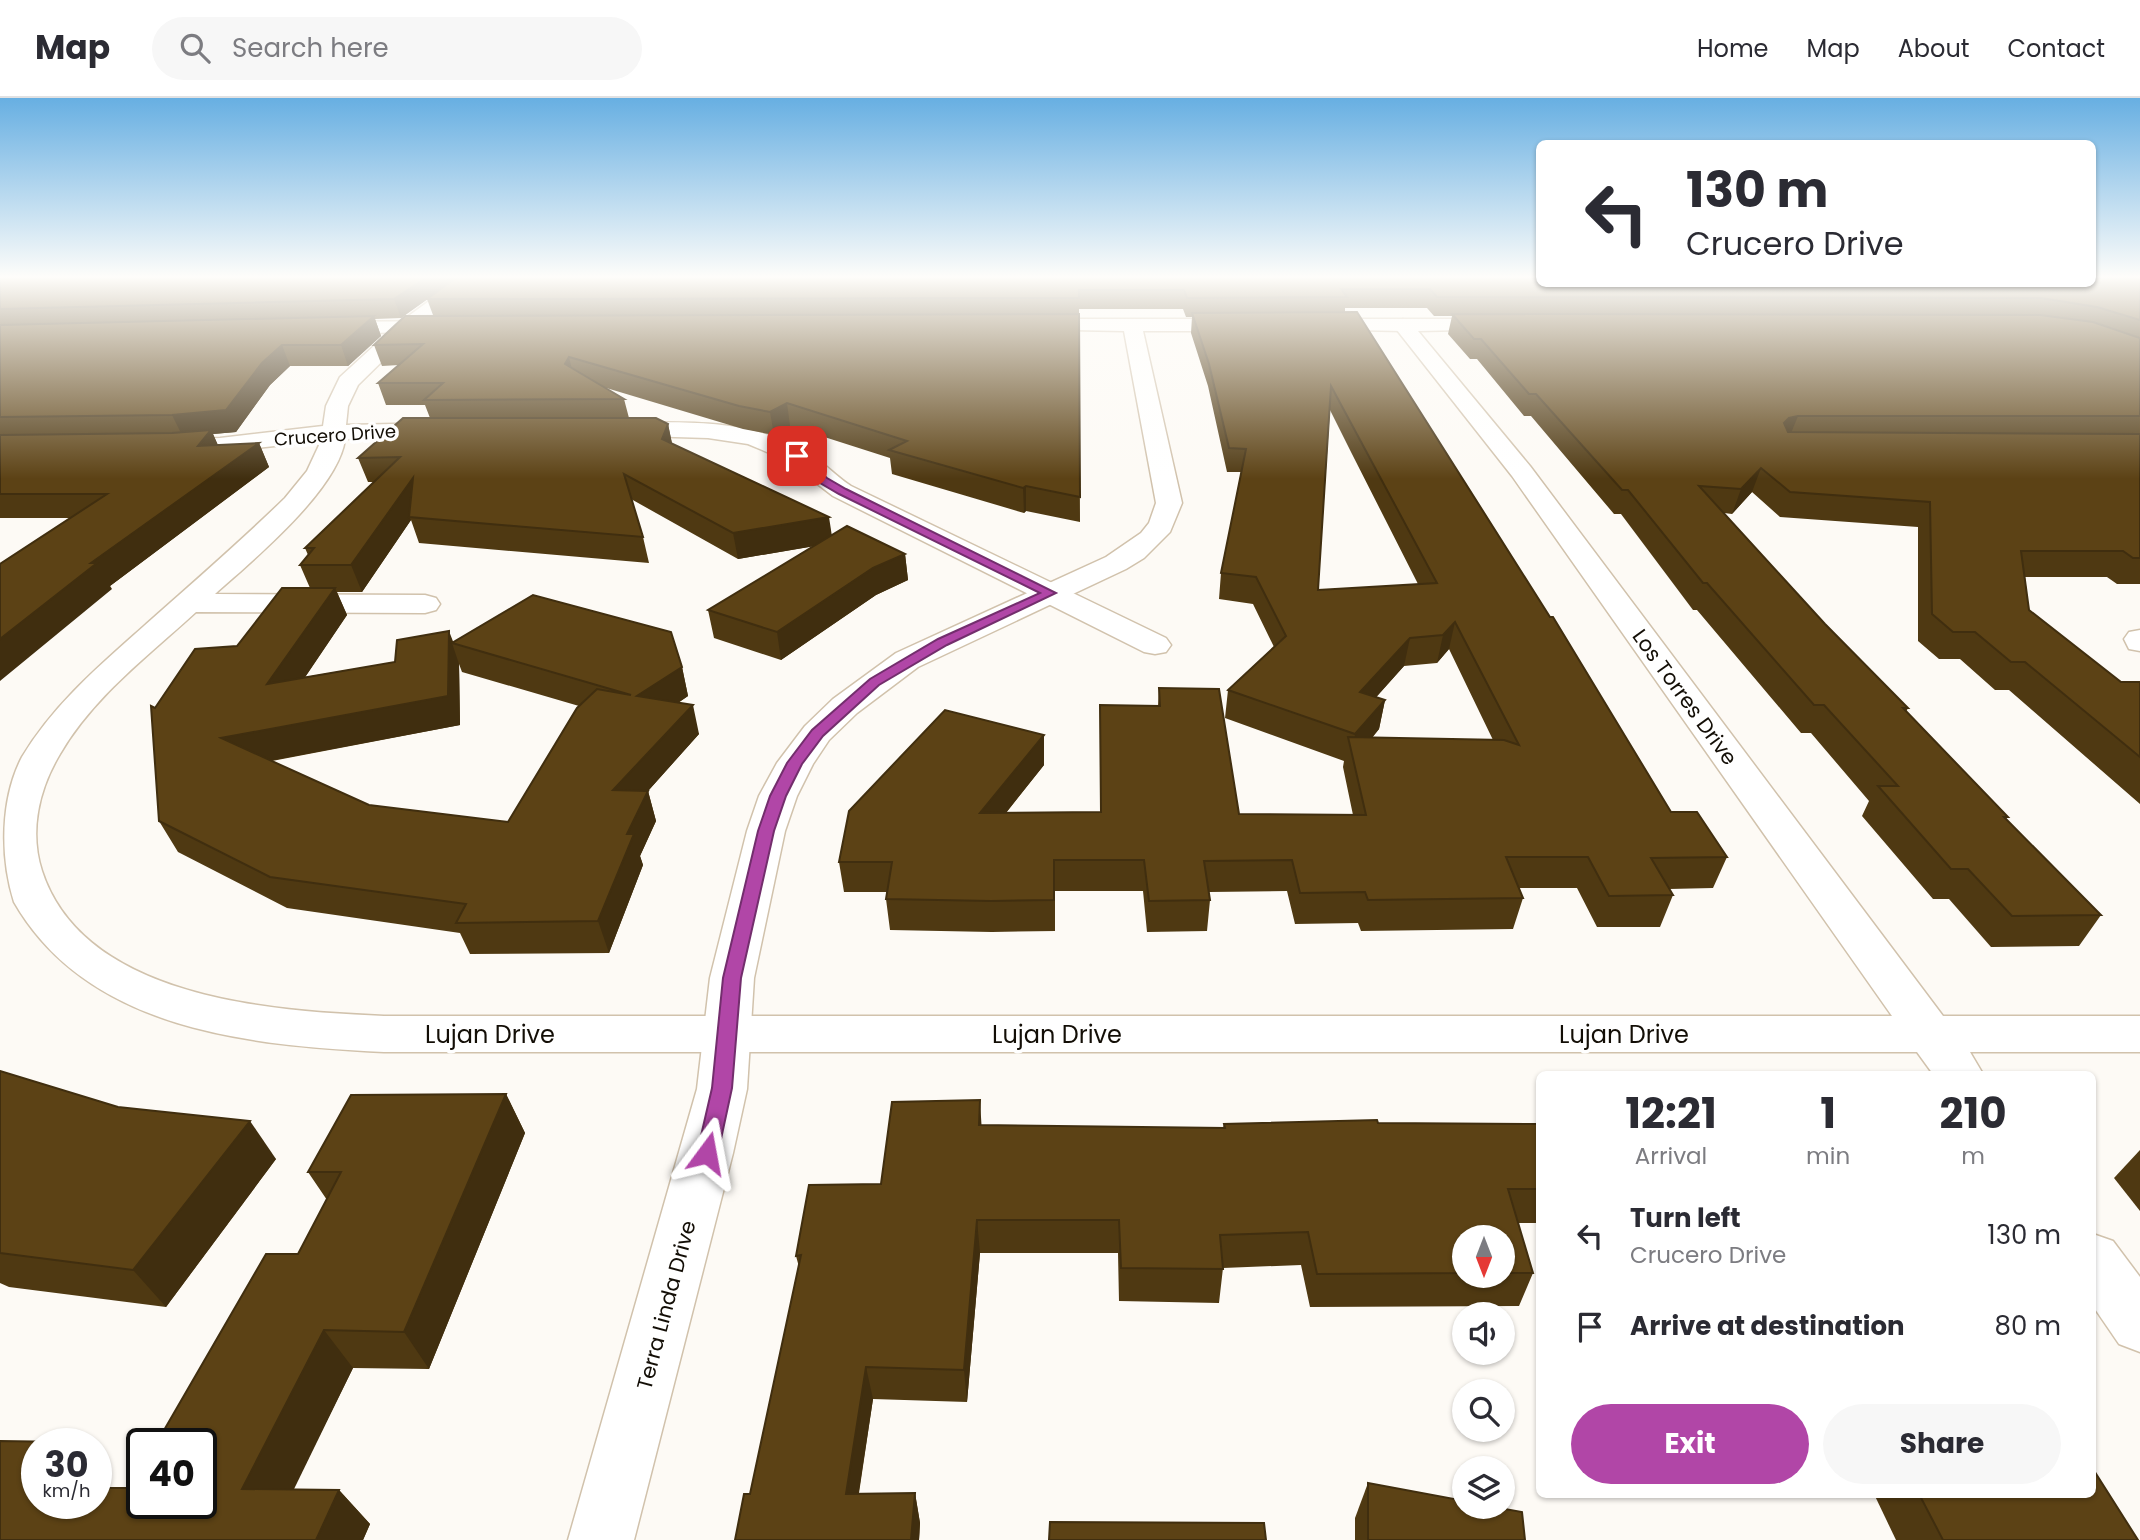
<!DOCTYPE html>
<html lang="en">
<head>
<meta charset="utf-8">
<style>
	body { margin:0; font-family:Poppins,sans-serif; background:#f7f7f7; color:#2b2b33; height:100vh; display:flex; flex-direction:column; font-size:26px; white-space:nowrap }
	* { box-sizing:border-box; margin:0 }
	p { font-size:23px; color:#7c7c81 }
	.icon { flex:none; width:38px; height:38px; fill:none; stroke:currentColor; stroke-width:2; stroke-linecap:round; stroke-linejoin:round }
	.map { position:relative; flex:1; overflow:hidden }
	.side { position:absolute; left:1536px; top:973px; width:560px; height:427px; display:flex; flex-direction:column; background:#fff; border-radius:10px; box-shadow:0 2px 5px #0004 }
	.side>* { flex:none }
	.hud { position:absolute; left:1536px; top:42px; width:560px; height:147px; border-radius:10px; box-shadow:0 2px 5px #0004; background:#fff; color:#2b2b33; overflow:hidden }
	.needle { width:46px; rotate:180deg }
	.buttons { position:absolute; left:1452px; top:1127px; display:grid; gap:14px }
	.buttons a { display:grid; place-items:center; width:63px; height:63px; border-radius:50%; background:#fff; box-shadow:0 2px 5px #0004; font-size:35px }
	.speed { position:absolute; left:21px; top:1330px; display:flex; gap:14px; font-size:35px; font-weight:700; text-align:center }
	.speed>* { display:grid; place-content:center; width:91px; height:91px; border-radius:50%; background:#fff; box-shadow:0 2px 5px #0004; line-height:1 }
	.speed small { font-size:18px; font-weight:400 }
	.speed .limit { border:4px solid #111; border-radius:10px; background:#fff; color:#111 }
	.pin { position:absolute; display:grid; place-items:center; width:60px; height:60px; color:#fff; margin:-30px; border-radius:14px; box-shadow:0 4px 10px #0006 }
	.me { position:absolute; width:77px; margin:-38px; rotate:13deg; stroke-linejoin:round; filter:drop-shadow(0 0 5px #0008) }
	.turn { display:flex; align-items:center; gap:24px; height:147px; padding:0 35px; font-size:32px }
	.turn .icon { width:91px; height:91px; stroke-width:2.5 }
	.turn b { display:block; font-size:49px; line-height:60px }
	.eta { display:flex; justify-content:space-evenly; align-items:center; height:119px; text-align:center }
	.eta b { font-size:42px; font-weight:700; line-height:49px }
	.primary-button { display:flex; gap:14px; margin-top:auto; padding:14px 35px }
	.primary-button a { flex:1; height:80px; border-radius:42px; background:#b146a7; color:#fff; font-size:28px; font-weight:700; line-height:80px; text-align:center }
	.primary-button a+a { background:#f7f7f7; color:#2b2b33 }
	ul { padding:0; list-style:none }
	li { display:flex; align-items:center; gap:21px; height:91px; padding:0 35px }
	li div { flex:1 }
	li b { display:block; font-size:26px }
	li em { font-style:normal }
	header { display:flex; align-items:center; gap:42px; box-sizing:border-box; height:98px; padding:0 35px; background:#fff; border-bottom:2px solid #e1e1e2 }
	header strong { font-size:33px }
	nav { display:flex; gap:38px; margin-inline-start:auto; font-size:24px }
	.search { width:490px; height:63px; background:#f7f7f7; display:flex; align-items:center; gap:18px; box-sizing:border-box; padding:0 24px; border-radius:38px; color:#7c7c81; font-size:26px }
	.map>svg:first-child { display:block }
</style>
</head>
<body>
<header>
<strong>Map</strong>
<div class="search"><svg class="icon" aria-label="search" viewBox="0 0 24 24"><circle cx="10" cy="10" r="6"/><path d="M15 15l6 6"/></svg>Search here</div>
<nav><a>Home</a><a>Map</a><a>About</a><a>Contact</a></nav>
</header>
<div class="map">
<svg width="2140" height="1442" viewBox="0 0 2140 1442">
	<rect width="100%" height="100%" fill="#fdfaf5"/>
	<g fill="none" stroke-linecap="round" stroke-linejoin="round">
		<g stroke="#d1c2ac" stroke-width="3">
			<g id="street">
				<path d="M 462,179 L 482,179 L 413,233 L 358,287 L 348,308 L 346,327 L 442,325 L 450,327 L 454,332 L 450,337 L 345,341 C 339,391 252,463 215,496 L 425,497 L 436,500 L 440,506 L 436,512 L 425,515 L 196,514 C 148,558 93,599 60,656 C 39,691 29,733 42,773 C 84,901 272,913 384,918 L 1892,918 L 1512,378 L 1393,227 L 1403,221 L 1502,221 L 1512,227 L 1509,231 L 1418,233 L 1530,368 L 1943,918 L 2140,918 L 2140,954 L 1970,954 L 1983,976 L 1933,976 L 1917,954 L 384,954 C 250,947 88,933 14,804 C 0,760 0,701 22,659 C 54,606 99,568 144,528 C 191,486 239,445 285,400 L 307,373 L 321,343 L 220,354 L 167,356 L 159,354 L 155,349 L 159,344 L 167,342 L 220,340 L 323,328 L 326,308 L 340,279 L 399,225 Z"/>
				<path d="M 618,325 C 680,324 747,320 803,352 C 821,361 834,377 851,388 L 1166,540 L 1171,547 L 1166,554 L 1155,556 L 1144,554 L 833,398 L 786,362 L 748,346 L 708,340 L 610,337 L 606,332 L 610,327 Z"/>
				<path d="M 2140,532 L 2140,553 L 2129,551 L 2124,541 L 2129,534 Z"/>
				<path d="M 2093,1136 L 2113,1143 L 2140,1179 L 2140,1254 L 2119,1246 L 2093,1208 Z"/>
			</g>
		</g>
		<g stroke="#d1c2ac" stroke-width="3">
			<g id="secondary">
				<path d="M 1027,221 L 1243,221 L 1253,227 L 1243,233 L 1143,233 L 1182,405 L 1170,434 L 1144,460 L 1126,471 L 918,569 L 857,615 L 829,642 L 813,666 L 797,698 L 785,733 L 754,880 L 747,991 L 733,1055 L 634,1442 L 568,1442 L 697,991 L 710,880 L 747,733 L 759,698 L 777,665 L 805,628 L 833,601 L 896,555 L 1106,459 L 1141,435 L 1149,425 L 1156,405 L 1124,233 L 1020,231 L 1017,227 Z"/>
				<path d="M 1314,221 L 1403,221 L 1413,227 L 1403,233 L 1307,231 L 1304,227 Z"/>
				<path d="M 445,223 L 452,225 L 455,229 L 452,233 L 327,236 L 317,230 L 327,224 Z"/>
			</g>
		</g>
		<use href="#street" fill="#fff" fill-rule="evenodd"/>
		<use href="#secondary" fill="#fff" fill-rule="evenodd"/>
	</g>
	<g fill="#4f3912" fill-rule="evenodd">
		<path d="M 0,179 L 2140,179 L 2140,486 L 2117,486 L 2107,479 L 2025,479 L 2029,512 L 2121,584 L 2140,584 L 2140,706 L 2009,592 L 1995,592 L 1960,561 L 1939,561 L 1918,543 L 1918,429 L 1780,419 L 1752,394 L 1732,416 L 1724,415 L 1825,526 L 1908,610 L 1906,614 L 2008,719 L 2006,721 L 2101,817 L 2079,848 L 1991,849 L 1949,801 L 1933,801 L 1862,718 L 1869,703 L 1811,635 L 1801,635 L 1697,512 L 1693,512 L 1621,416 L 1614,416 L 1531,318 L 1524,318 L 1477,261 L 1470,261 L 1448,236 L 1452,218 L 1434,218 L 1427,210 L 1345,210 L 1345,214 L 1671,714 L 1727,759 L 1713,790 L 1669,791 L 1673,797 L 1660,829 L 1597,829 L 1577,790 L 1518,790 L 1523,800 L 1513,831 L 1361,833 L 1358,825 L 1295,826 L 1287,793 L 1209,794 L 1210,802 L 1207,833 L 1147,834 L 1143,793 L 1055,793 L 1055,833 L 992,834 L 890,832 L 886,801 L 887,794 L 844,794 L 839,764 L 1044,637 L 1044,667 L 1006,715 L 1100,714 L 1100,607 L 1158,608 L 1159,590 L 1239,716 L 1353,717 L 1343,669 L 1344,663 L 1225,620 L 1228,592 L 1274,549 L 1253,506 L 1219,501 L 1221,475 L 1241,374 L 1227,374 L 1208,288 L 1191,235 L 1192,219 L 1186,219 L 1183,211 L 1079,211 L 1080,424 L 1026,413 L 1024,415 L 892,376 L 890,360 L 790,328 L 774,337 L 743,331 L 603,289 L 624,301 L 629,320 L 668,326 L 672,346 L 832,437 L 905,456 L 908,482 L 876,497 L 781,562 L 714,540 L 708,512 L 814,448 L 738,461 L 631,401 L 643,439 L 649,465 L 419,445 L 411,422 L 362,494 L 337,494 L 347,517 L 305,579 L 395,564 L 453,544 L 682,569 L 688,598 L 678,605 L 699,636 L 648,693 L 656,723 L 640,758 L 643,767 L 609,855 L 470,856 L 460,835 L 287,810 L 178,754 L 159,723 L 155,610 L 237,548 L 310,490 L 300,467 L 308,457 L 305,450 L 374,384 L 368,384 L 358,360 L 430,320 L 425,307 L 386,307 L 378,285 L 399,267 L 382,268 L 374,247 L 433,217 L 427,201 L 401,220 L 375,221 L 381,238 L 348,268 L 290,268 L 270,287 L 236,334 L 213,336 L 218,347 L 259,345 L 269,369 L 110,488 L 112,491 L 69,420 L 0,420 ZM 1330,312 L 1352,356 L 1418,486 L 1318,492 ZM 1449,551 L 1493,642 L 1372,640 L 1379,631 L 1385,602 L 1376,599 L 1404,568 L 1437,565 ZM 459,566 L 462,574 L 579,608 L 508,724 L 369,707 L 272,663 L 460,627 Z"/>
		<path d="M 0,973 L 276,1061 L 166,1209 L 9,1189 L 0,1185 Z"/>
		<path d="M 506,996 L 525,1035 L 429,1271 L 353,1270 L 293,1391 L 339,1392 L 370,1426 L 363,1442 L 0,1442 L 0,1343 L 66,1344 L 68,1346 L 37,1346 L 37,1405 L 96,1405 L 96,1370 L 108,1380 L 101,1390 L 130,1390 L 142,1371 L 142,1405 L 201,1405 L 201,1346 L 156,1346 L 266,1156 L 298,1156 L 327,1102 L 308,1074 L 351,997 Z"/>
		<path d="M 1378,1025 L 1540,1026 L 1540,1125 L 1518,1125 L 1533,1175 L 1519,1208 L 1310,1209 L 1301,1167 L 1223,1170 L 1219,1205 L 1119,1203 L 1118,1155 L 980,1155 L 967,1304 L 873,1301 L 859,1395 L 915,1395 L 920,1425 L 919,1442 L 735,1442 L 750,1396 L 799,1169 L 796,1158 L 881,1086 L 982,1027 L 1223,1030 L 1224,1026 ZM 1465,1139 L 1503,1139 L 1503,1178 L 1465,1178 Z"/>
		<path d="M 2140,1052 L 2140,1113 L 2114,1080 Z"/>
		<path d="M 1368,1385 L 1525,1442 L 1355,1442 L 1355,1420 Z"/>
		<path d="M 1874,1396 L 2093,1396 L 2138,1442 L 1896,1442 Z"/>
	</g>
	<g fill="#402e0f">
		<path d="M 427,179 L 459,179 L 401,220 L 394,201 Z"/>
		<path d="M 374,218 L 381,238 L 348,268 L 341,247 Z"/>
		<path d="M 282,247 L 290,268 L 270,287 L 236,334 L 213,336 L 221,355 L 209,372 L 183,339 L 172,317 L 262,265 Z"/>
		<path d="M 569,259 L 574,280 L 565,266 Z"/>
		<path d="M 787,305 L 790,328 L 774,337 L 770,314 Z"/>
		<path d="M 1798,318 L 1789,340 L 1784,325 L 1789,320 Z"/>
		<path d="M 668,326 L 673,350 L 662,341 Z"/>
		<path d="M 259,345 L 269,369 L 110,488 L 112,491 L 0,583 L 0,541 L 91,465 Z"/>
		<path d="M 1761,370 L 1752,394 L 1732,416 L 1741,391 Z"/>
		<path d="M 413,380 L 409,419 L 411,422 L 362,494 L 351,467 Z"/>
		<path d="M 1026,388 L 1026,413 L 1024,415 L 1023,390 Z"/>
		<path d="M 829,419 L 833,445 L 738,461 L 733,435 Z"/>
		<path d="M 905,456 L 908,482 L 876,497 L 781,562 L 777,534 L 873,470 Z"/>
		<path d="M 335,490 L 347,517 L 281,615 L 267,586 Z"/>
		<path d="M 1455,524 L 1449,551 L 1437,565 L 1443,537 Z"/>
		<path d="M 449,533 L 454,546 L 452,545 L 459,566 L 460,627 L 237,669 L 221,640 L 448,598 Z"/>
		<path d="M 1410,540 L 1404,568 L 1355,623 L 1360,594 Z"/>
		<path d="M 682,569 L 688,598 L 645,627 L 637,598 Z"/>
		<path d="M 1385,602 L 1379,631 L 1353,662 L 1352,656 L 1355,636 Z"/>
		<path d="M 693,607 L 699,636 L 648,693 L 656,723 L 640,758 L 643,767 L 609,855 L 598,823 L 613,692 Z"/>
		<path d="M 1044,637 L 1044,667 L 981,746 L 980,715 Z"/>
		<path d="M 506,996 L 525,1035 L 429,1271 L 404,1234 Z"/>
		<path d="M 980,1002 L 982,1036 L 979,1027 Z"/>
		<path d="M 250,1023 L 276,1061 L 166,1209 L 133,1172 Z"/>
		<path d="M 977,1122 L 980,1155 L 967,1304 L 964,1272 Z"/>
		<path d="M 324,1232 L 353,1270 L 277,1426 L 242,1391 Z"/>
		<path d="M 866,1269 L 873,1301 L 854,1425 L 846,1396 Z"/>
		<path d="M 96,1370 L 108,1380 L 96,1398 Z"/>
		<path d="M 339,1392 L 370,1426 L 363,1442 L 316,1442 Z"/>
		<path d="M 915,1395 L 920,1425 L 919,1442 L 911,1442 Z"/>
	</g>
	<g fill="#5c4215" stroke="#402e0f" stroke-width="2" fill-rule="evenodd">
		<path d="M 0,179 L 427,179 L 394,201 L 0,211 Z"/>
		<path d="M 457,179 L 1540,179 L 1540,186 L 2093,186 L 2093,179 L 2140,179 L 2140,222 L 2097,209 L 2041,200 L 1437,199 L 1430,191 L 1341,191 L 1347,199 L 1187,200 L 1184,192 L 1079,192 L 1079,200 L 427,201 Z"/>
		<path d="M 1357,214 L 1550,519 L 1553,519 L 1671,714 L 1697,714 L 1727,759 L 1651,760 L 1673,797 L 1609,798 L 1588,759 L 1506,759 L 1523,800 L 1368,802 L 1365,794 L 1300,795 L 1292,762 L 1204,763 L 1210,802 L 1149,803 L 1144,762 L 1054,762 L 1054,802 L 991,803 L 886,801 L 892,764 L 839,764 L 849,713 L 945,612 L 1044,637 L 980,715 L 1101,714 L 1100,607 L 1160,608 L 1159,590 L 1219,591 L 1239,716 L 1366,717 L 1348,639 L 1504,642 L 1519,647 L 1455,524 L 1443,537 L 1410,540 L 1360,594 L 1385,602 L 1355,636 L 1228,592 L 1286,538 L 1256,479 L 1221,475 L 1246,351 L 1229,350 L 1209,266 L 1192,215 ZM 1331,288 L 1437,485 L 1318,492 Z"/>
		<path d="M 1079,216 L 1080,399 L 1026,388 L 1023,390 L 889,352 L 907,343 L 787,305 L 770,314 L 739,308 L 569,259 L 565,266 L 624,301 L 424,302 L 443,285 L 378,285 L 423,246 L 374,247 L 405,218 Z"/>
		<path d="M 1452,216 L 2040,217 L 2093,224 L 2140,240 L 2140,318 L 1798,318 L 1789,320 L 1784,325 L 1788,334 L 2140,336 L 2140,460 L 2133,460 L 2123,453 L 2021,453 L 2029,512 L 2121,584 L 2140,584 L 2140,659 L 2025,564 L 2011,564 L 1975,534 L 1953,534 L 1932,516 L 1930,404 L 1790,394 L 1761,370 L 1741,391 L 1699,388 L 1825,526 L 1908,610 L 1903,610 L 2008,719 L 2004,719 L 2101,817 L 2012,818 L 1968,771 L 1951,771 L 1878,688 L 1898,688 L 1824,607 L 1814,607 L 1707,485 L 1703,485 L 1628,392 L 1622,392 L 1536,296 L 1529,296 L 1481,241 L 1474,241 Z"/>
		<path d="M 374,218 L 341,247 L 282,247 L 262,265 L 226,312 L 172,317 L 0,319 L 0,227 Z"/>
		<path d="M 403,320 L 656,320 L 668,326 L 662,341 L 829,419 L 733,435 L 624,376 L 643,439 L 409,419 L 413,380 L 351,467 L 300,467 L 314,450 L 305,450 L 400,359 L 358,360 Z"/>
		<path d="M 211,332 L 198,348 L 259,345 L 91,465 L 97,465 L 0,541 L 0,466 L 107,396 L 0,396 L 0,337 L 172,335 Z"/>
		<path d="M 847,428 L 905,456 L 873,470 L 777,534 L 708,512 Z"/>
		<path d="M 282,490 L 335,490 L 267,586 L 395,564 L 397,542 L 449,533 L 448,598 L 221,640 L 369,707 L 508,724 L 577,610 L 597,591 L 631,597 L 452,545 L 533,497 L 671,534 L 682,569 L 637,598 L 693,607 L 613,692 L 648,693 L 627,736 L 634,736 L 598,823 L 456,825 L 466,806 L 270,779 L 159,723 L 151,608 L 155,610 L 195,551 L 237,548 Z"/>
		<path d="M 0,973 L 118,1009 L 250,1023 L 133,1172 L 0,1155 Z"/>
		<path d="M 506,996 L 404,1234 L 324,1232 L 242,1391 L 339,1392 L 316,1442 L 0,1442 L 0,1343 L 66,1344 L 65,1346 L 37,1346 L 37,1405 L 96,1405 L 96,1390 L 130,1390 L 142,1371 L 142,1405 L 201,1405 L 201,1346 L 156,1346 L 266,1156 L 298,1156 L 341,1074 L 308,1074 L 351,997 Z"/>
		<path d="M 980,1002 L 979,1027 L 1225,1030 L 1224,1026 L 1377,1022 L 1378,1025 L 1540,1026 L 1540,1091 L 1508,1091 L 1533,1175 L 1503,1175 L 1503,1139 L 1465,1139 L 1465,1175 L 1317,1176 L 1308,1134 L 1220,1137 L 1223,1171 L 1121,1170 L 1119,1122 L 977,1122 L 964,1272 L 866,1269 L 846,1396 L 915,1395 L 911,1442 L 735,1442 L 744,1396 L 750,1396 L 801,1157 L 796,1158 L 809,1087 L 881,1086 L 892,1004 Z"/>
		<path d="M 2093,1371 L 2138,1442 L 1943,1442 L 1919,1396 L 2093,1396 Z"/>
		<path d="M 1368,1385 L 1465,1403 L 1465,1409 L 1494,1409 L 1522,1414 L 1525,1442 L 1368,1442 Z"/>
		<path d="M 1050,1424 L 1264,1425 L 1266,1442 L 1049,1442 Z"/>
	</g>
	<linearGradient id="sky" x2="0" y2="1"><stop stop-color="#67afe2"/><stop offset="0.47" stop-color="#fefdfa"/><stop offset="1" stop-color="#fefdfa" stop-opacity="0"/></linearGradient>
	<rect width="2140" height="381" fill="url(#sky)"/>
	<path fill="#b146a7" stroke="#732e6d" stroke-width="2" d="M 794,356 L 801,356 L 827,380 L 846,391 L 1056,495 L 947,547 L 879,587 L 823,638 L 802,666 L 786,698 L 774,733 L 741,880 L 732,990 L 718,1055 L 715,1061 L 707,1064 L 700,1061 L 697,1055 L 712,990 L 723,880 L 758,733 L 770,698 L 787,665 L 812,632 L 870,581 L 938,541 L 1040,495 L 839,396 L 820,385 L 794,360 Z"/>
	<g text-anchor="middle" dominant-baseline="central" stroke-width="7" stroke-linejoin="round" paint-order="stroke">
		<g font-size="18" fill="#130e06" stroke="#fff">
			<text transform="translate(335 337) rotate(-4)">Crucero Drive</text>
		</g>
		<g font-size="21" fill="#130e06" stroke="#fff">
			<text transform="translate(1685 599) rotate(54)">Los Torres Drive</text>
			<text transform="translate(666 1207) rotate(-75)">Terra Linda Drive</text>
		</g>
		<g font-size="24" fill="#130e06" stroke="#fff">
			<text x="490" y="936">Lujan Drive</text>
			<text x="1057" y="936">Lujan Drive</text>
			<text x="1624" y="936">Lujan Drive</text>
		</g>
	</g>
</svg>
<div class="buttons">
<a><svg class="needle" viewBox="-14 -14 28 28"><path d="M0-13l5 13h-10z" fill="#e53935"/><path d="M0 13l5-13h-10z" fill="#7c7c81"/></svg></a>
<a><svg class="icon" aria-label="sound" viewBox="0 0 24 24"><path d="M4 9h4l5-4v14l-5-4H4zM17 9q2 3 0 6"/></svg></a>
<a><svg class="icon" aria-label="search" viewBox="0 0 24 24"><circle cx="10" cy="10" r="6"/><path d="M15 15l6 6"/></svg></a>
<a><svg class="icon" aria-label="layers" viewBox="0 0 24 24"><path d="M12 4l9 5-9 5-9-5zM3 14l9 5 9-5"/></svg></a>
</div>
<div class="speed"><div>30<small>km/h</small></div><div class="limit">40</div></div>
<div class="pin" style="left:797px;top:358px;background:#d93025"><svg class="icon" aria-label="arrive" viewBox="0 0 24 24"><path d="M6 21V4h12l-3 4 3 4H6"/></svg></div>
<svg class="me" style="left:707px;top:1055px" viewBox="-20 -20 40 40"><path d="M0-17L14 15 0 8-14 15z" fill="#b146a7" stroke="#fff" stroke-width="4"/></svg>
<div class="hud">
<div class="turn"><svg class="icon" aria-label="left" viewBox="0 0 24 24"><path d="M17 20v-9H6M10 6l-5 5 5 5"/></svg><div><b>130 m</b>Crucero Drive</div></div>
</div>
<section class="side">
<div class="eta">
<div><b>12:21</b><p>Arrival</p></div>
<div><b>1</b><p>min</p></div>
<div><b>210</b><p>m</p></div>
</div>
<ul>
<li><svg class="icon" aria-label="left" viewBox="0 0 24 24"><path d="M17 20v-9H6M10 6l-5 5 5 5"/></svg><div><b>Turn left</b><p>Crucero Drive</p></div><em>130 m</em></li>
<li><svg class="icon" aria-label="arrive" viewBox="0 0 24 24"><path d="M6 21V4h12l-3 4 3 4H6"/></svg><div><b>Arrive at destination</b></div><em>80 m</em></li>
</ul>
<div class="primary-button"><a>Exit</a><a>Share</a></div>
</section>
</div>
</body>
</html>
